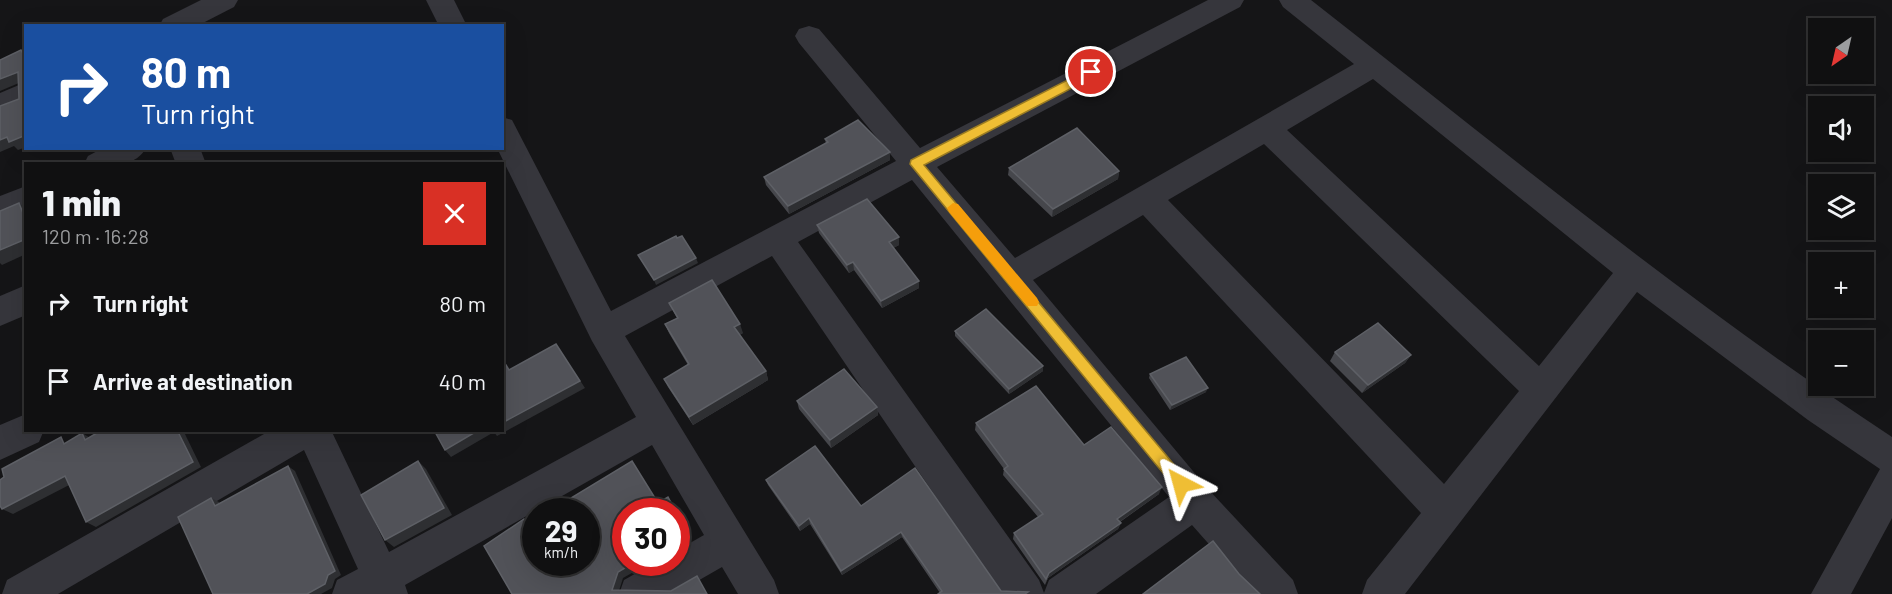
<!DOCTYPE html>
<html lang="en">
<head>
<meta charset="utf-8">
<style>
	body { margin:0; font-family:Barlow,sans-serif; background:#19191a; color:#f1f3f6; height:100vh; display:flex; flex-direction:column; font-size:22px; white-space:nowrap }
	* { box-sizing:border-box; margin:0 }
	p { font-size:20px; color:#9c9d9f }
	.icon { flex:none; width:33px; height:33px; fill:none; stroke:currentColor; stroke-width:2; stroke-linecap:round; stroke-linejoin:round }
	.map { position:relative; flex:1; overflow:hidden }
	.panel { position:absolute; left:24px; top:162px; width:480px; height:270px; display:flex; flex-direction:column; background:#101011; border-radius:0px; box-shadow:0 6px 24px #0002,0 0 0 2px #303031 }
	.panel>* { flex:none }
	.guide { position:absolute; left:24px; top:24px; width:480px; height:126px; border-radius:0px; box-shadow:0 6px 24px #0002,0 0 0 2px #303031; background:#1a4fa0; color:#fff; overflow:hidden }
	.needle { width:39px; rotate:214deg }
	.buttons { position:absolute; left:1808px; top:18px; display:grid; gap:12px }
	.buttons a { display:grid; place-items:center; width:66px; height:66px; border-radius:0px; background:#101011; box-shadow:0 6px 24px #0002,0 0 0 2px #303031; font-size:30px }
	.speed { position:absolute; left:522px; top:498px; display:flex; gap:12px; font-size:30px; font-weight:700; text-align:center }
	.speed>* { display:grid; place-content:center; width:78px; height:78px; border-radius:50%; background:#101011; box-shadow:0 6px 24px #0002,0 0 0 2px #303031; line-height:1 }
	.speed small { font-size:15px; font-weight:400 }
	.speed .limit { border:9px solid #d22; background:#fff; color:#111 }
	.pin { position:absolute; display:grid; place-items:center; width:51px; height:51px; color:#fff; margin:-26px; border:3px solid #fff; border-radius:50%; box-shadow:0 2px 6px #0007 }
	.me { position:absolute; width:66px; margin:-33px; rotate:321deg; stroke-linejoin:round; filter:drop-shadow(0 0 4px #0008) }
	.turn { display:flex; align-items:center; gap:21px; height:126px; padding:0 18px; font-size:27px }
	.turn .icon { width:78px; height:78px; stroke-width:2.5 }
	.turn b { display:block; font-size:42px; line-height:51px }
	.round { display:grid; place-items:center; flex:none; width:63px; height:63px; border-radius:0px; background:#19191a }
	.head { display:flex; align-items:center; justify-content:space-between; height:102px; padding:0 18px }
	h1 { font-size:36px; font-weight:800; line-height:45px }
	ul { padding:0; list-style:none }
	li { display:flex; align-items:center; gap:18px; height:78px; padding:0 18px }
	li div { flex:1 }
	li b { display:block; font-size:22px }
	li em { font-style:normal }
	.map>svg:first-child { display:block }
</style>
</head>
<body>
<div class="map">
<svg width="1892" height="594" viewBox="0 0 1892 594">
	<rect width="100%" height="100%" fill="#151517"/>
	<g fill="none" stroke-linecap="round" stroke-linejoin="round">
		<g fill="#36363c" fill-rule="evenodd">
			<path d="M 201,0 L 238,0 L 234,7 L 197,26 L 159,26 L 163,19 Z"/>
			<path d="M 426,0 L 454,0 L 467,26 L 439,26 Z"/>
			<path d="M 1208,0 L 1244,0 L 1240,7 L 937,167 L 1015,258 L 1354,64 L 1283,7 L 1279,0 L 1311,0 C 1502,149 1689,304 1892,437 L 1892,518 L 1851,594 L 1811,594 L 1880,469 L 1808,420 L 1637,292 L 1405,594 L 1362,594 L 1367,580 L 1421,513 L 1143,215 L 1033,280 L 1208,489 L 1293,580 L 1298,594 L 1253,594 L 1192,525 L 1096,594 L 1002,594 L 772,256 L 625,336 L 774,580 L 779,594 L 738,594 L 722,567 L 675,594 L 619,594 L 624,580 L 656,562 L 676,562 L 676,551 L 704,535 L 652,445 L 405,585 L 408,594 L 332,594 L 337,580 L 358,569 L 304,450 L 58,594 L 2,594 L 7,580 L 271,430 L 331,430 L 389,552 L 636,417 L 592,341 L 497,148 L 502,148 L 502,117 L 512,120 L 611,311 L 896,161 L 799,43 L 795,36 L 799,29 L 809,26 L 819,29 L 920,148 ZM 1373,79 L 1613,273 L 1539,366 L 1287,130 ZM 1264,144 L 1519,391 L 1444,484 L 1168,200 ZM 912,180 L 1169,497 L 1049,580 L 1044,593 L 1039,580 L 798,242 Z"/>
			<path d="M 26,82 L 26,106 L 0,116 L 0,93 Z"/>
			<path d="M 103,148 L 146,148 C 134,170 105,164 84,164 L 88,156 Z"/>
			<path d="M 170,148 L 200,148 L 206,164 L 176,164 Z"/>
			<path d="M 26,186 L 26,212 L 0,223 L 0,196 Z"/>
			<path d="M 26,285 L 26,315 L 0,326 L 0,296 Z"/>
			<path d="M 26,414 L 26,430 L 44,430 L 39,442 L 0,460 L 0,425 Z"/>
		</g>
	</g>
	<g fill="#46474c">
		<path d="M 825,139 L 890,160 L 789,214 L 766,185 L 764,177 L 826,144 Z"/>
		<path d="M 1009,168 L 1119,171 L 1118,179 L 1052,217 L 1008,175 Z"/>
		<path d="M 817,225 L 899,245 L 893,248 L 919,288 L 882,308 L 854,270 L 849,273 L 819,233 Z"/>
		<path d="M 669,303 L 743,333 L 739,335 L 766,371 L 768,380 L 693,425 L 668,387 L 664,379 L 688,365 L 669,333 L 665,324 L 677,318 Z"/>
		<path d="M 955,331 L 1043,371 L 1009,394 L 955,336 Z"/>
		<path d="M 1335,352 L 1411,355 L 1405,363 L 1362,393 L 1330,361 Z"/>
		<path d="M 1150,374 L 1206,392 L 1170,410 L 1149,378 Z"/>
		<path d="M 797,401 L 877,407 L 878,415 L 831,448 L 799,409 Z"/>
		<path d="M 976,423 L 1084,445 L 1159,494 L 1120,522 L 1121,523 L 1118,529 L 1048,578 L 1045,585 L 1013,539 L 1014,533 L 1038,517 L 1003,475 L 1004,469 L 975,430 Z"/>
		<path d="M 766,480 L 861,506 L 1001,591 L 940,593 L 902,537 L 842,575 L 810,524 L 800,531 L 768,485 Z"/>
	</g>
	<g fill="#2e2f32">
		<path d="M 18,72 L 26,80 L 0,91 L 0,79 Z"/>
		<path d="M 26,135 L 26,147 L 18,150 L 14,146 L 0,152 L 0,140 L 7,137 Z"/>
		<path d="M 890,152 L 890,160 L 789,214 L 788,206 Z"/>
		<path d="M 1119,171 L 1118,179 L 1052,217 L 1053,209 Z"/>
		<path d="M 19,203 L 26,208 L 26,221 Z"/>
		<path d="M 899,237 L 899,245 L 890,250 L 889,242 Z"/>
		<path d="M 26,239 L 26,254 L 2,265 L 0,263 L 0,250 Z"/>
		<path d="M 696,258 L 698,263 L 656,285 L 654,280 Z"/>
		<path d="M 853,262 L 854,270 L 849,273 L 847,265 Z"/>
		<path d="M 919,281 L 919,288 L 882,308 L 881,301 Z"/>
		<path d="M 740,324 L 743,333 L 737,336 L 734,327 Z"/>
		<path d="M 556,344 L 585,388 L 497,436 L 494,432 L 451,457 L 445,450 L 479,430 L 502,430 L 502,423 Z"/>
		<path d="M 1411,355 L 1405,363 L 1362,393 L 1368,385 Z"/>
		<path d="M 1043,366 L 1043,371 L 1009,394 L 1009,389 Z"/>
		<path d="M 766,371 L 768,380 L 693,425 L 689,417 Z"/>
		<path d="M 1208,388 L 1206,392 L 1170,410 L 1172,405 Z"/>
		<path d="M 877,407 L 878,415 L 831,448 L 830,440 Z"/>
		<path d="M 177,430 L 183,430 L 201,467 L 96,527 L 86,522 Z"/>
		<path d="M 82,433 L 92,439 L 85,440 Z"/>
		<path d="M 418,461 L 426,469 L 452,515 L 394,547 L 385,540 Z"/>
		<path d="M 288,466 L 295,471 L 341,575 L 335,579 L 332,588 L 321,594 L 307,594 Z"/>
		<path d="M 65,476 L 75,482 L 13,514 L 2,509 Z"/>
		<path d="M 1162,487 L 1159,494 L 1115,525 L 1117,519 Z"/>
		<path d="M 211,498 L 219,502 L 223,511 L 215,506 Z"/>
		<path d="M 676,512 L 692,539 L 676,548 Z"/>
		<path d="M 809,518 L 810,524 L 800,531 L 799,526 Z"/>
		<path d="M 1121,523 L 1118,529 L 1048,578 L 1045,585 L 1049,573 Z"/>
		<path d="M 901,532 L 902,537 L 842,575 L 841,571 Z"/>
		<path d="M 635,562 L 651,562 L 623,578 L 618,594 L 612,590 L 618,572 Z"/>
	</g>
	<g fill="#515258" stroke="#5e6066" stroke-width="1.5">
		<path d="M 21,50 L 26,59 L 26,135 L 9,142 L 7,137 L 0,140 L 0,106 L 19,99 L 18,72 L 0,79 L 0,60 Z"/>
		<path d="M 858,120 L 890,152 L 788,206 L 764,177 L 828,142 L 825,139 Z"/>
		<path d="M 1077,128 L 1119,171 L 1053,209 L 1009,168 Z"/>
		<path d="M 867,199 L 899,237 L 889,242 L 919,281 L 881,301 L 853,262 L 847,265 L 817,225 Z"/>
		<path d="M 19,203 L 26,221 L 26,239 L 0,250 L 0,211 Z"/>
		<path d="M 676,236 L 677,238 L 682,236 L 696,258 L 654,280 L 638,255 Z"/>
		<path d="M 712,280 L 740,324 L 734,327 L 766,371 L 689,417 L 664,379 L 689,364 L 665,324 L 678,318 L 669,303 Z"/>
		<path d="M 986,309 L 1043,366 L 1009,389 L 955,331 Z"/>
		<path d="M 1378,323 L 1411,355 L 1368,385 L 1335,352 Z"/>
		<path d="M 556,344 L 580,381 L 502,423 L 502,367 L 506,365 L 509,370 Z"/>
		<path d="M 1186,357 L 1208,388 L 1172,405 L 1150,374 Z"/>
		<path d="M 844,369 L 877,407 L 830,440 L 797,401 Z"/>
		<path d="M 1036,386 L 1084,445 L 1111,427 L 1162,487 L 1117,519 L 1121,523 L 1049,573 L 1046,579 L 1014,533 L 1043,514 L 1004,469 L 1008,466 L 976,423 Z"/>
		<path d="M 102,430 L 177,430 L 193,462 L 86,522 L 65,476 L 2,509 L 0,506 L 0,480 L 4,477 L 2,469 L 61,437 L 64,444 L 82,433 L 85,440 Z"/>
		<path d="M 434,430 L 479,430 L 445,450 Z"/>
		<path d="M 815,446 L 861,506 L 915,468 L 1001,591 L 1028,592 L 1025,594 L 938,594 L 942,591 L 901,532 L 841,571 L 809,518 L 799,526 L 766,480 Z"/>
		<path d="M 418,461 L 444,508 L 385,540 L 361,495 Z"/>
		<path d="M 632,461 L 658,503 L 668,497 L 676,512 L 626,512 L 626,562 L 635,562 L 618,572 L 612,590 L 671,591 L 697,576 L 707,594 L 512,594 L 484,546 L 524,519 L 527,524 L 536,519 L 536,562 L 586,562 L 586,512 L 548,512 Z"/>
		<path d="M 288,466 L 335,571 L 328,575 L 325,584 L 307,594 L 213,594 L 178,517 L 211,498 L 215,506 Z"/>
		<path d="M 676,513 L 688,533 L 676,539 Z"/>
		<path d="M 1213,541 L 1239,574 L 1260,594 L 1143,594 Z"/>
	</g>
	<path fill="#efbe34" stroke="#9b7c22" stroke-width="1.5" d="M 1091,68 L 1097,72 L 1095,76 L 924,165 L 1186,479 L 1189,484 L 1186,489 L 1181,491 L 1176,489 L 910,164 L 911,160 Z"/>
	<path fill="#f59e0b" d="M 953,203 L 958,204 L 1037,298 L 1039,302 L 1037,306 L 1027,306 L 949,212 L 947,208 Z"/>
</svg>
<div class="buttons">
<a><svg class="needle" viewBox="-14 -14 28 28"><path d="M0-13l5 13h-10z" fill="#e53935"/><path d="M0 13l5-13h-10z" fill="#9c9d9f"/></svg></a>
<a><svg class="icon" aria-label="sound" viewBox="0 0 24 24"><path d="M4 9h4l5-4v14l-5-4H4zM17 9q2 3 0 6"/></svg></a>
<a><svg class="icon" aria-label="layers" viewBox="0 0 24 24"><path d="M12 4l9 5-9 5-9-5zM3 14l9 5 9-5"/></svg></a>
<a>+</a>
<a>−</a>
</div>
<div class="speed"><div>29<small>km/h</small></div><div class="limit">30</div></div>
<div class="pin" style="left:1091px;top:72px;background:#d93025"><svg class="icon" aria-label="arrive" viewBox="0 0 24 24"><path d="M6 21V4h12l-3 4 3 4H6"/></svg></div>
<svg class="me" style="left:1181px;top:484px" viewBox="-20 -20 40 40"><path d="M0-17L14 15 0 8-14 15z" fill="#efbe34" stroke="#fff" stroke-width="4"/></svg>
<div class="guide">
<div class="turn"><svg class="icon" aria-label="right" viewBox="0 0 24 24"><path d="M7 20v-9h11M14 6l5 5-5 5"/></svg><div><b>80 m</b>Turn right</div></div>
</div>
<section class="panel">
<div class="head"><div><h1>1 min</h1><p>120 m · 16:28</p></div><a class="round" style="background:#d93025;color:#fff"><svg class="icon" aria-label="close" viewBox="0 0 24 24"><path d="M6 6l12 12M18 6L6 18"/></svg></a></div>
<ul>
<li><svg class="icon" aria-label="right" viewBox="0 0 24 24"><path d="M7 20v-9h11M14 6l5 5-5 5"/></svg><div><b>Turn right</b></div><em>80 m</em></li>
<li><svg class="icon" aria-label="arrive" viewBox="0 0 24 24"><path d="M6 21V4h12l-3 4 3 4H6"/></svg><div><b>Arrive at destination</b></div><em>40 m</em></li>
</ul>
</section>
</div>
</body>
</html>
